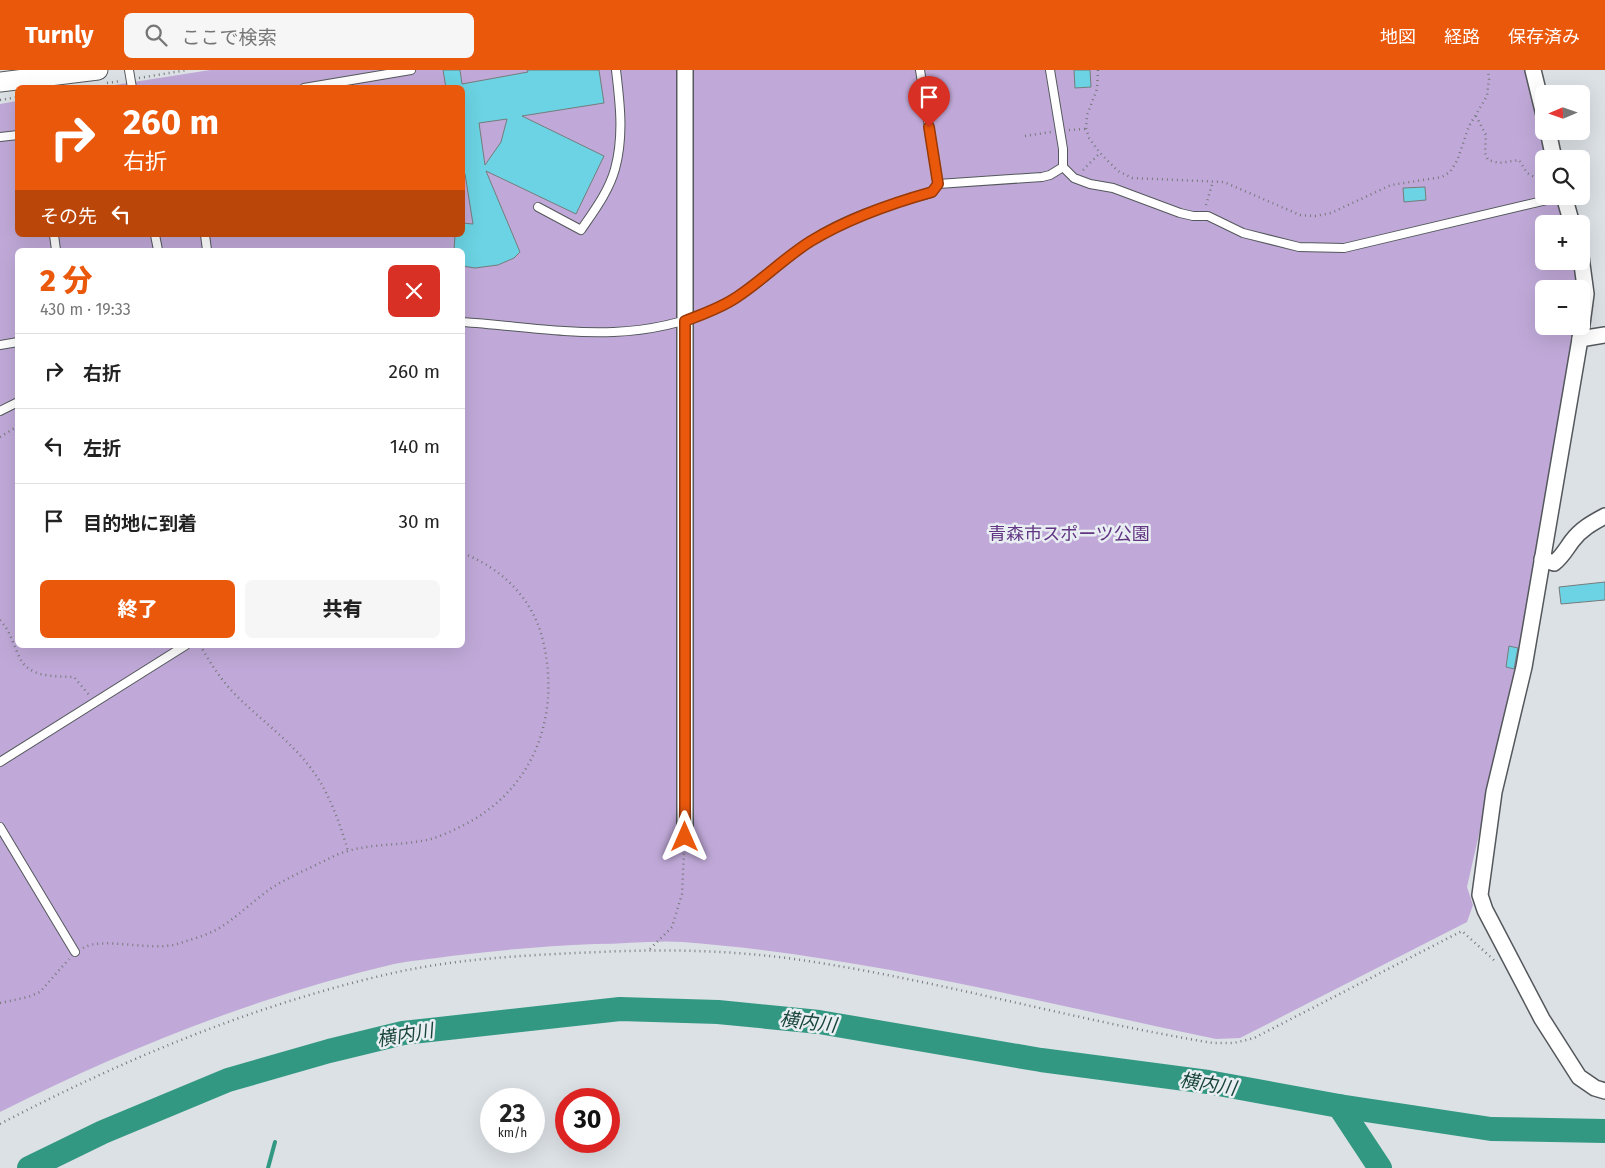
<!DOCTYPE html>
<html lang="ja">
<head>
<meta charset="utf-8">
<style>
	body { margin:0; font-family:"Fira Sans","Noto Sans JP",sans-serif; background:#f6f6f6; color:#222; height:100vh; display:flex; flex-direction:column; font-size:19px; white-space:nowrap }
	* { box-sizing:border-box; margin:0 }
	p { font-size:16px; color:#767676 }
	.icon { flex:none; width:28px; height:28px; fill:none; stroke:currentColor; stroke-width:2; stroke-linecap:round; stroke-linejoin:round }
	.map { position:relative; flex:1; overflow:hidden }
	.drawer { position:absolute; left:15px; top:178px; width:450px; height:400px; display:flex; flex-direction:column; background:#fff; border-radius:8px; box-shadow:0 5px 20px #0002 }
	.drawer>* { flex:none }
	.banner { position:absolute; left:15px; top:15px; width:450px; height:152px; border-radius:8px; box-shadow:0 5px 20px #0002; background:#ea580c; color:#fff; overflow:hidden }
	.needle { width:32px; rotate:268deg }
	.tools { position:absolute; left:1535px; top:15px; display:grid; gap:10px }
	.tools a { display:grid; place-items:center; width:55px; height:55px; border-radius:8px; background:#fff; box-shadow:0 5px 20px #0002; font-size:25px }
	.speed { position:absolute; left:480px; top:1018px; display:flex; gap:10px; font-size:25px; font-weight:700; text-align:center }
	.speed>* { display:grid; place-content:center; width:65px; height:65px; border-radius:50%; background:#fff; box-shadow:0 5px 20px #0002; line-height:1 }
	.speed small { font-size:12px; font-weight:400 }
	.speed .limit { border:8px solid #d22; background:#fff; color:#111 }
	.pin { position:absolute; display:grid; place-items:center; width:42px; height:42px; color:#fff; margin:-51px -21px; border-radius:50% 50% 50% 0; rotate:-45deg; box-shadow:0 0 5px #0007 }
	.pin .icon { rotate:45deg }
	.me { position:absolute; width:55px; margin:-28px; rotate:0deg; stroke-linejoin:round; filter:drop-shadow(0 0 4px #0008) }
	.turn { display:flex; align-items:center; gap:18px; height:105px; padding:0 25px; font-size:22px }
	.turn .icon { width:65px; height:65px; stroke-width:2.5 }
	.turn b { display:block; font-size:35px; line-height:42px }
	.then { display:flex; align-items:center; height:48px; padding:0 25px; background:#0003; gap:10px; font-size:19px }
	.round { display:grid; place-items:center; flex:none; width:52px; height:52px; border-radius:8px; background:#f6f6f6 }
	.overview { display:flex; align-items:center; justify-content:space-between; height:85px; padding:0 25px }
	h1 { font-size:30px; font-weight:800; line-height:38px; color:#ea580c }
	.button { display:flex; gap:10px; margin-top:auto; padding:10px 25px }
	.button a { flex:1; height:58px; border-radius:8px; background:#ea580c; color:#fff; font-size:20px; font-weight:800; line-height:58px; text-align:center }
	.button a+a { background:#f6f6f6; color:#222 }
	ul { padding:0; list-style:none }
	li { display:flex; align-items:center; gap:15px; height:75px; padding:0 25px; border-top:1px solid #e0e0e0 }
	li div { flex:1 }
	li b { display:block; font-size:19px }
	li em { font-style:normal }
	header { display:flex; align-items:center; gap:30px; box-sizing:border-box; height:70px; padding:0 25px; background:#ea580c; color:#fff }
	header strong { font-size:24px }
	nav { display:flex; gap:28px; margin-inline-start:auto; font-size:18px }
	.search { width:350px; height:45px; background:#f6f6f6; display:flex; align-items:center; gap:12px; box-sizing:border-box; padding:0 18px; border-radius:8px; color:#767676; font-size:19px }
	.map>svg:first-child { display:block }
</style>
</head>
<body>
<header>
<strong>Turnly</strong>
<div class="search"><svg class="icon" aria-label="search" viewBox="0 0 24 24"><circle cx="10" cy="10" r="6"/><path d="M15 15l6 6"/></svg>ここで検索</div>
<nav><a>地図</a><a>経路</a><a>保存済み</a></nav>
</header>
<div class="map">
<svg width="1605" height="1098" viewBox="0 0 1605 1098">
	<rect width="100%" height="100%" fill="#dce1e5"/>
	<path fill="#c0a9d8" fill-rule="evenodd" d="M 210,0 L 1528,0 L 1549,89 L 1544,89 L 1544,126 L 1556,126 L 1564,154 L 1544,154 L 1544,191 L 1574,191 L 1579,219 L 1544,219 L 1544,256 L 1576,256 L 1574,270 L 1538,465 L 1523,570 L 1467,817 L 1473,835 L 1467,852 L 1240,968 L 1216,969 C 1039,932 864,886 683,872 C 654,870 624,874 595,874 C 547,876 499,880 451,886 C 432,889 413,890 394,894 C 258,926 125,979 0,1042 L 0,34 L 17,31 L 18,165 L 462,165 L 462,18 L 102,17 ZM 18,180 L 462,180 L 462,575 L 18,575 Z"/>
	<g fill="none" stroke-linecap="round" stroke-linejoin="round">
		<path stroke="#329882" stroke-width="4" d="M 268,1098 L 275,1072"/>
		<g stroke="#329882" stroke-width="24">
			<path d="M 1339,1036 L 1380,1098"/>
			<path d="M 29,1098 L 103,1062 L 228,1010 L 329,981 L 403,963 L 620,939 L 718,942 L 819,952 L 1041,990 L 1208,1012 L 1339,1036 L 1491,1059 L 1605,1061"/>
		</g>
	</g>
	<g fill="#6bd3e3" stroke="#757c7d" fill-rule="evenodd">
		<path d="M 443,0 L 460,0 L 462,14 L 528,2 L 527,0 L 599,0 L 604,33 L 522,46 L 604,86 L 576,144 L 486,101 L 520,182 L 514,188 L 498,195 L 475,198 L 462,196 L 462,180 L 454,180 L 455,165 L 462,165 L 462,153 L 473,154 L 465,104 L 462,104 L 462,18 L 446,18 ZM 507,49 L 501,72 L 485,95 L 479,53 Z"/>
		<path d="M 1074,0 L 1090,0 L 1091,17 L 1075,18 Z"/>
		<path d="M 1425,117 L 1426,130 L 1404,132 L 1403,118 Z"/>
		<path d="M 1605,512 L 1605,530 L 1561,534 L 1559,517 Z"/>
		<path d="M 1509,576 L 1518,578 L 1514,599 L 1506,597 Z"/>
	</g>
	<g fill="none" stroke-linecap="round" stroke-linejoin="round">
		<g stroke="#54585c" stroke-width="10">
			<g id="service">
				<path d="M 129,0 L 132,18"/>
				<path d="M 920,0 L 938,114 L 1042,107 L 1050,105 L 1063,97 L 1063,79 L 1050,0"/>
				<path d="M 304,18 L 411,0"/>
				<path d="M 0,67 L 18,65"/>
				<path d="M 1063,97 L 1074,108 L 1090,114 L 1113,118 L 1180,143 L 1193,146 L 1208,146 L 1243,163 L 1299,177 L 1344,178 L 1564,126"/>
				<path d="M 538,137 L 581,160 C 594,141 609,121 615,99 C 624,66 620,33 616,0"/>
				<path d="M 54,165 L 56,180"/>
				<path d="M 155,165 L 158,180"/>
				<path d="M 205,165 L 207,180"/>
				<path d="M 462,252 C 551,258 628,277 713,240 C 750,225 777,194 809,172 C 846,147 889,134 932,123 L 938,114"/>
				<path d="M 0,275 L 18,272"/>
				<path d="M 0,341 L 18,332"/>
				<path d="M 0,692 L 186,575"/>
				<path d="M 0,757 L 75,882"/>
			</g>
		</g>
		<g stroke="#54585c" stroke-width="18">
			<g id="minor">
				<path d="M 1533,0 L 1544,45"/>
				<path d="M 1548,61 L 1554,89"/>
				<path d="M 1564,126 L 1572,154"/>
				<path d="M 1581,187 L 1586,224 L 1580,269 L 1524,597 L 1494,722 L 1480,825 L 1485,840 L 1542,949 L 1579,1007 L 1595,1018 L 1605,1021"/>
				<path d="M 1580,269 L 1605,265"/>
				<path d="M 1542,489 L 1554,493 C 1562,487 1566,479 1572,471 C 1581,459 1592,453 1605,446"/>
				<path d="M 685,767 L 685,0"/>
			</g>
		</g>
		<g stroke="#54585c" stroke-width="21">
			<path id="tertiary" d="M 0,12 L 98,0"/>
		</g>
		<g stroke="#76797c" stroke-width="2.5" stroke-dasharray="1 4" stroke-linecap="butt">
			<path d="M 1098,0 L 1097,19 L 1087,45 L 1086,58 L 1089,68 L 1100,83 L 1118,101 L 1132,108 L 1224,112 L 1300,145 L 1315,146 L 1331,143 L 1391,115 L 1442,107 L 1450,102 L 1457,91 L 1469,56 L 1487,26 L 1489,9 L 1488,0"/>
			<path d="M 139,8 L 187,0"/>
			<path d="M 107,13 L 121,11"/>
			<path d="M 0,30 L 18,27"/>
			<path d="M 1476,46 L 1486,65 L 1485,83 L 1488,90 L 1499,93 L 1519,90 L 1527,103 L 1536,108 L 1540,122"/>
			<path d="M 1069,60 L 1086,59"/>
			<path d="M 1025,66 L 1051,62"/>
			<path d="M 1083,100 L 1100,83"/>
			<path d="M 1206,135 L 1213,111"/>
			<path d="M 0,367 L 18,356"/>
			<path d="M 0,550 C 10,561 12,571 18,584 C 27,608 52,606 74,607 L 89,625"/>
			<path d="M 200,575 C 209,591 218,605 230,619 C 259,650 296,673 319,710 C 332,731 341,757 348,781"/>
			<path d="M 83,878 C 103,866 150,882 177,874 C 190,870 204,866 216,860 C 235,849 252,832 270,819 C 290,806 313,797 334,786 C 365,772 398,777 431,769 C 441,766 452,761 462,756 C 532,721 560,650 544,575 C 535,531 504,499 462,483"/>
			<path d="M 650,879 L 672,857 L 682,824 L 684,781"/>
			<path d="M 0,933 L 28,927 L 40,922 L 69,889"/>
			<path d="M 0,1054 C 124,989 256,934 393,903 C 460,888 530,885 599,882 C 665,879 728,880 794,889 C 935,909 1072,950 1213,973 L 1234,973 L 1254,968 L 1462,861 L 1496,892"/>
		</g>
		<use href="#service" stroke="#fff" stroke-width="8"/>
		<use href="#minor" stroke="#fff" stroke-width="15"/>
		<use href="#tertiary" stroke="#fff" stroke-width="19"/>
	</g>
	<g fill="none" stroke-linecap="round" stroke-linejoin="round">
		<g stroke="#983908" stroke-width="12">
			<path id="route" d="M 685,767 L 685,251 C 703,244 721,238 737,227 C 763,210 785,187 811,171 C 849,148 889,134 932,122 L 938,114 L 929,57"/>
		</g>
		<use href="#route" stroke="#ea580c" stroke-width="9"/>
	</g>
	<g text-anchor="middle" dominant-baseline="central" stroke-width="5" stroke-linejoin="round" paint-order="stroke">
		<g font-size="18" fill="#613583" stroke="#e9eef2">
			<text x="1069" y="464">青森市スポーツ公園</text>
		</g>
		<g font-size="19" font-style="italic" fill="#19453b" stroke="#e9eef2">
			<text transform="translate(808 952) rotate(7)">横内川</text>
			<text transform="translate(405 965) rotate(-10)">横内川</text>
			<text transform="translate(1208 1014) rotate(9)">横内川</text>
		</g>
	</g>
</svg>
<div class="tools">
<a><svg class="needle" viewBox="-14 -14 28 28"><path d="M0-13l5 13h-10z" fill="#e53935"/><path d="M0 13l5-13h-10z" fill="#767676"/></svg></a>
<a><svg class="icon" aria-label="search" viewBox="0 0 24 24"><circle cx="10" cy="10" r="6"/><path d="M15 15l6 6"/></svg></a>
<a>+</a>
<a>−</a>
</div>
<div class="speed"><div>23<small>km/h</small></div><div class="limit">30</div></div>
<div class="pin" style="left:929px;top:57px;background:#d93025"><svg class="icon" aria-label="arrive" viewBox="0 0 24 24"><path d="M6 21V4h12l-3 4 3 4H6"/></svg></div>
<svg class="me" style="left:685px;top:767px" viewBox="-20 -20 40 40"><path d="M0-17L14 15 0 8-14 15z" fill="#ea580c" stroke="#fff" stroke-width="4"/></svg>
<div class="banner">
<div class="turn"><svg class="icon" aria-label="right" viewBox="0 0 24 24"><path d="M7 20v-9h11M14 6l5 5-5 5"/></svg><div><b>260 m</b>右折</div></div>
<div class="then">その先<svg class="icon" aria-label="left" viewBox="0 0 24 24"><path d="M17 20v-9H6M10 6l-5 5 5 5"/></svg></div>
</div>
<section class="drawer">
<div class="overview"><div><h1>2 分</h1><p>430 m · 19:33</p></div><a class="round" style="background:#d93025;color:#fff"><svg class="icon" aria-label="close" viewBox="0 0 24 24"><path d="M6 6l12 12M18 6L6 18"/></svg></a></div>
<ul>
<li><svg class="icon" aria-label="right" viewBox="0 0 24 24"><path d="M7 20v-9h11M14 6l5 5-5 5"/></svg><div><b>右折</b></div><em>260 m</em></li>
<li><svg class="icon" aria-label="left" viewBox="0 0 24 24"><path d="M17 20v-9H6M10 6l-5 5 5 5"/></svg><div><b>左折</b></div><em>140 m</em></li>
<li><svg class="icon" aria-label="arrive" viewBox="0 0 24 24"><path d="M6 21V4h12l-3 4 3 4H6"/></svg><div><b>目的地に到着</b></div><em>30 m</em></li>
</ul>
<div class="button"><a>終了</a><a>共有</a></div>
</section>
</div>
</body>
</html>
